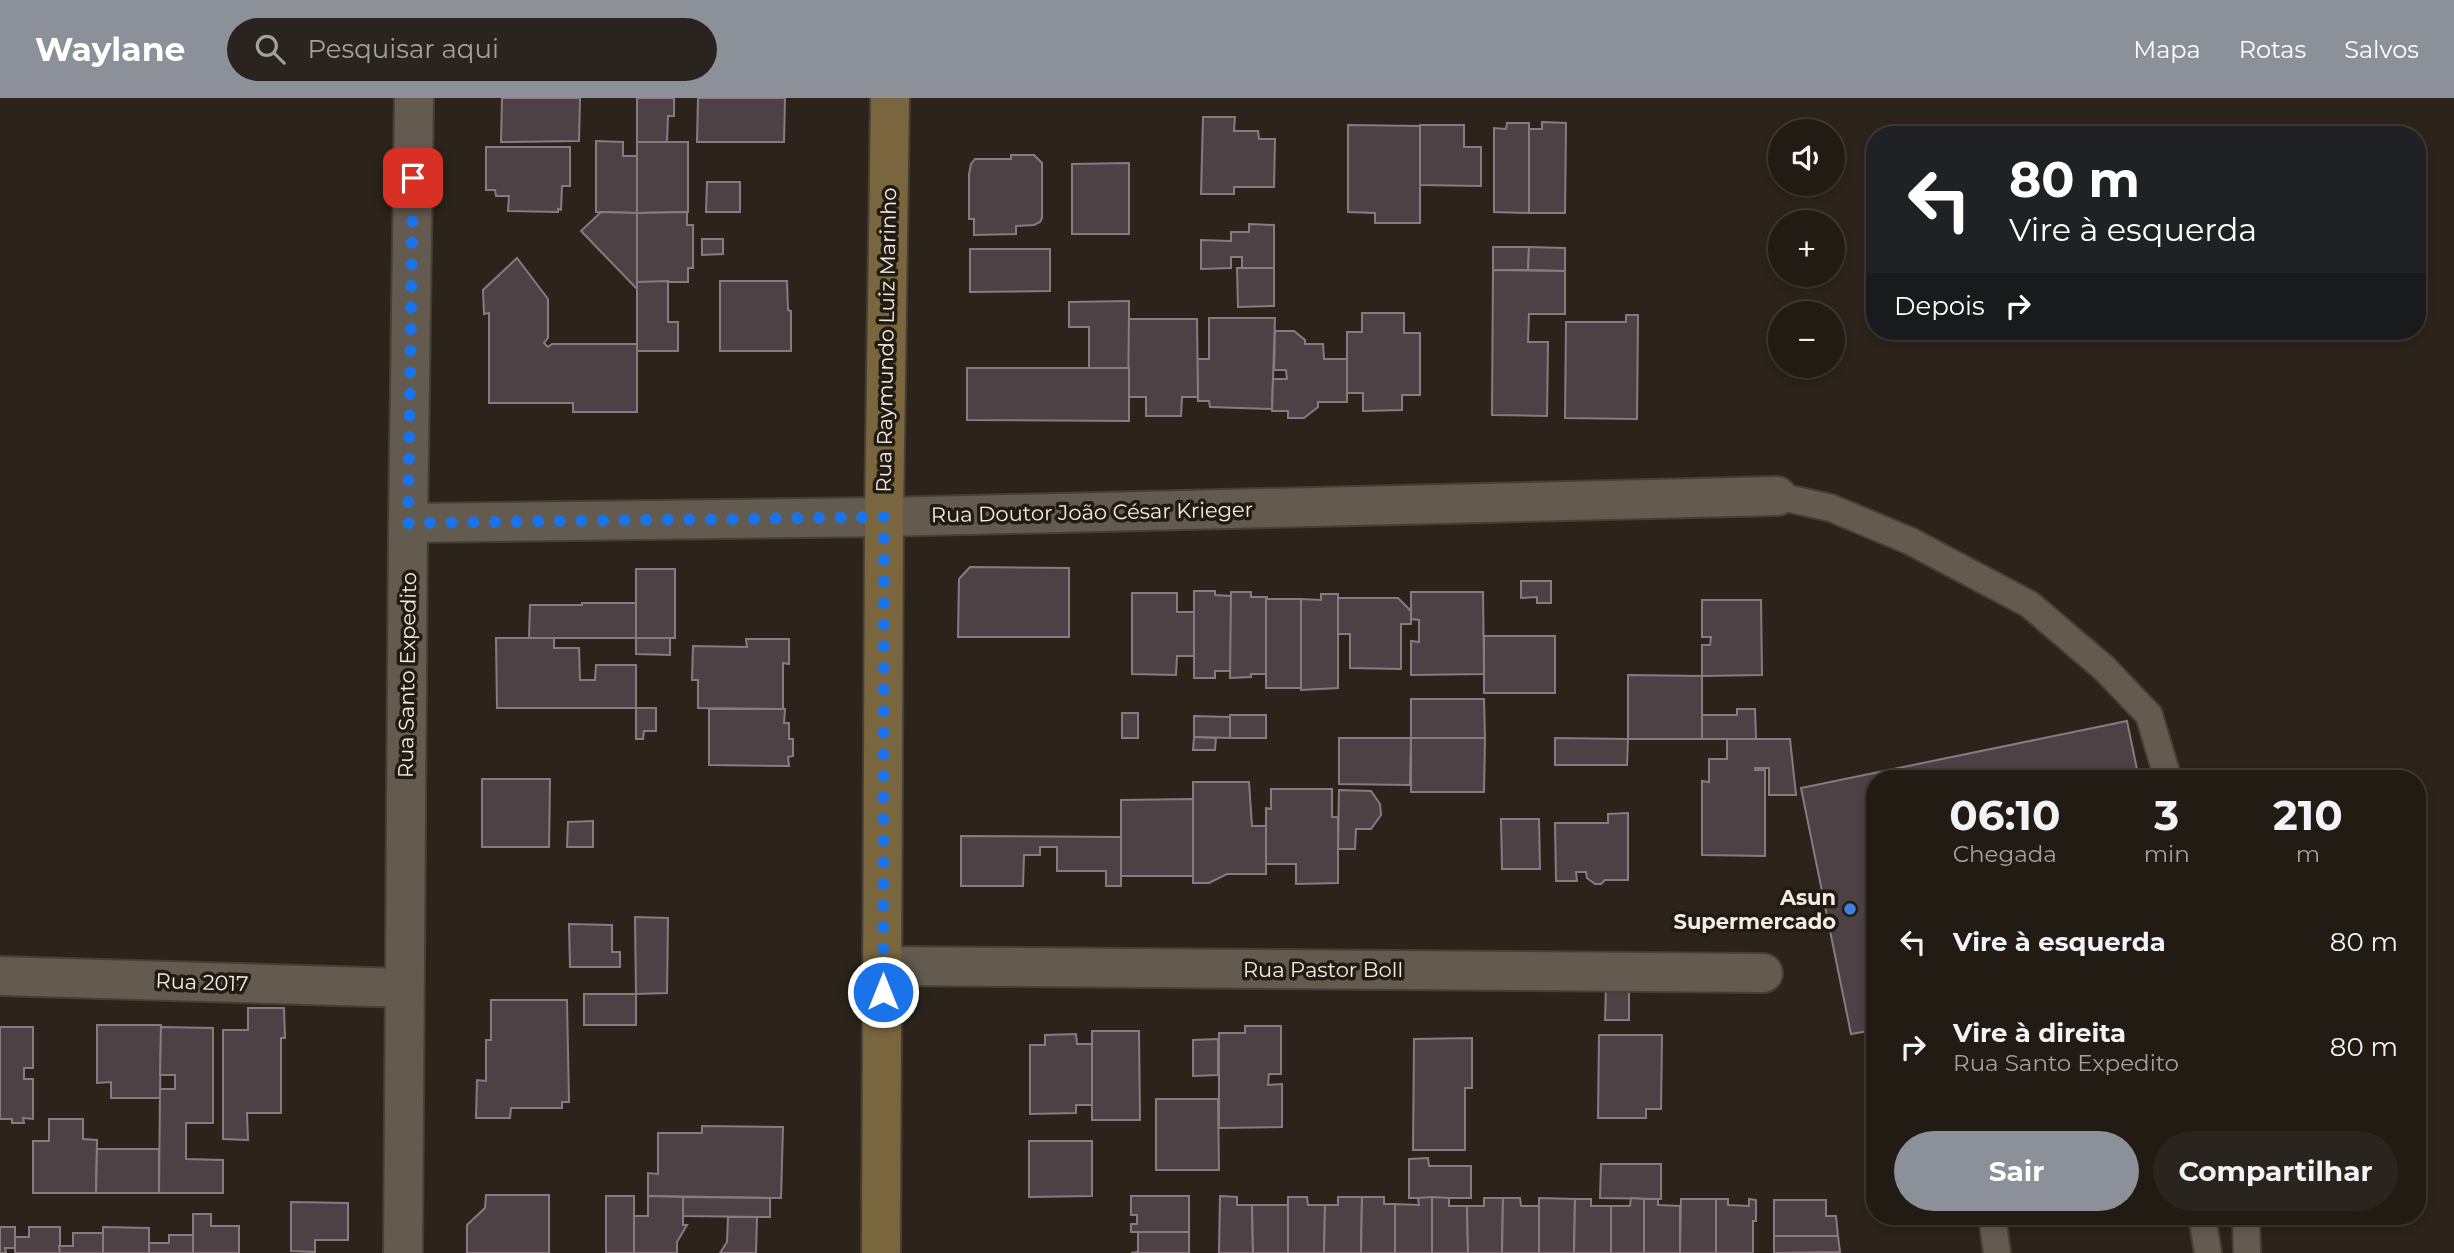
<!DOCTYPE html>
<html lang="pt">
<head>
<meta charset="utf-8">
<style>
	body { margin:0; font-family:Montserrat,sans-serif; background:#29241d; color:#f1f3f6; height:100vh; display:flex; flex-direction:column; font-size:26px; white-space:nowrap }
	* { box-sizing:border-box; margin:0 }
	p { font-size:23px; color:#a2a1a0 }
	.icon { flex:none; width:38px; height:38px; fill:none; stroke:currentColor; stroke-width:2; stroke-linecap:round; stroke-linejoin:round }
	.map { position:relative; flex:1; overflow:hidden }
	.sheet { position:absolute; left:1866px; top:672px; width:560px; height:455px; display:flex; flex-direction:column; background:#211b14; border-radius:28px; box-shadow:0 4px 10px #0003,0 0 0 2px #3e3934 }
	.sheet>* { flex:none }
	.top-card { position:absolute; left:1866px; top:28px; width:560px; height:214px; border-radius:28px; box-shadow:0 4px 10px #0003,0 0 0 2px #3e3934; background:#202124; color:#fff; overflow:hidden }
	.fabs { position:absolute; left:1768px; top:21px; display:grid; gap:14px }
	.fabs a { display:grid; place-items:center; width:77px; height:77px; border-radius:50%; background:#211b14; box-shadow:0 4px 10px #0003,0 0 0 2px #3e3934; font-size:35px }
	.pin { position:absolute; display:grid; place-items:center; width:60px; height:60px; color:#fff; margin:-30px; border-radius:14px; box-shadow:0 4px 10px #0006 }
	.me { position:absolute; width:77px; margin:-38px; rotate:0deg; stroke-linejoin:round; filter:drop-shadow(0 0 5px #0008) }
	.turn { display:flex; align-items:center; gap:24px; height:147px; padding:0 28px; font-size:32px }
	.turn .icon { width:91px; height:91px; stroke-width:2.5 }
	.turn b { display:block; font-size:49px; line-height:60px }
	.then { display:flex; align-items:center; height:66px; padding:0 28px; background:#0003; gap:14px; font-size:26px }
	.eta { display:flex; justify-content:space-evenly; align-items:center; height:119px; text-align:center }
	.eta b { font-size:42px; font-weight:700; line-height:49px }
	.button { display:flex; gap:14px; margin-top:auto; padding:14px 28px }
	.button a { flex:1; height:80px; border-radius:42px; background:#8c9099; color:#fff; font-size:28px; font-weight:700; line-height:80px; text-align:center }
	.button a+a { background:#29241d; color:#f1f3f6 }
	ul { padding:0; list-style:none }
	li { display:flex; align-items:center; gap:21px; height:105px; padding:0 28px }
	li div { flex:1 }
	li b { display:block; font-size:26px }
	li em { font-style:normal }
	header { display:flex; align-items:center; gap:42px; box-sizing:border-box; height:98px; padding:0 35px; background:#8c9099; color:#fff }
	header strong { font-size:33px }
	nav { display:flex; gap:38px; margin-inline-start:auto; font-size:24px }
	.search { width:490px; height:63px; background:#29241d; display:flex; align-items:center; gap:18px; box-sizing:border-box; padding:0 24px; border-radius:38px; color:#a2a1a0; font-size:26px }
	.map>svg:first-child { display:block }
</style>
</head>
<body>
<header>
<strong>Waylane</strong>
<div class="search"><svg class="icon" aria-label="search" viewBox="0 0 24 24"><circle cx="10" cy="10" r="6"/><path d="M15 15l6 6"/></svg>Pesquisar aqui</div>
<nav><a>Mapa</a><a>Rotas</a><a>Salvos</a></nav>
</header>
<div class="map">
<svg width="2454" height="1155" viewBox="0 0 2454 1155">
	<rect width="100%" height="100%" fill="#2c241b"/>
	<g fill="#4e4146" stroke="#897a80" stroke-width="2">
		<path d="M 502,0 L 580,0 L 579,43 L 501,44 Z"/>
		<path d="M 637,0 L 674,0 L 674,18 L 668,18 L 667,44 L 637,44 Z"/>
		<path d="M 698,0 L 785,0 L 784,44 L 697,44 Z"/>
		<path d="M 1203,19 L 1235,19 L 1234,33 L 1258,33 L 1259,41 L 1275,41 L 1274,89 L 1234,89 L 1234,96 L 1201,96 Z"/>
		<path d="M 1542,24 L 1566,25 L 1565,115 L 1529,115 L 1529,31 L 1542,31 Z"/>
		<path d="M 1507,25 L 1529,25 L 1529,115 L 1494,114 L 1494,30 L 1506,31 Z"/>
		<path d="M 1348,27 L 1420,28 L 1420,125 L 1375,125 L 1375,115 L 1348,114 Z"/>
		<path d="M 1420,27 L 1464,27 L 1464,49 L 1481,49 L 1481,88 L 1420,87 Z"/>
		<path d="M 596,43 L 623,44 L 623,58 L 637,58 L 637,115 L 596,114 Z"/>
		<path d="M 637,44 L 688,44 L 688,114 L 637,115 Z"/>
		<path d="M 486,49 L 570,49 L 570,88 L 562,88 L 561,112 L 558,111 L 558,114 L 508,113 L 509,98 L 496,98 L 495,92 L 486,92 Z"/>
		<path d="M 1011,57 L 1034,57 L 1042,65 L 1042,120 L 1040,124 L 1034,127 L 1016,128 L 1016,136 L 974,137 L 974,121 L 969,121 L 969,76 L 971,66 L 975,61 L 1011,61 Z"/>
		<path d="M 1129,65 L 1129,136 L 1072,136 L 1072,66 Z"/>
		<path d="M 707,84 L 740,84 L 740,114 L 706,114 Z"/>
		<path d="M 601,114 L 637,115 L 637,191 L 581,133 Z"/>
		<path d="M 687,114 L 687,127 L 693,127 L 693,170 L 688,170 L 688,184 L 637,184 L 637,115 Z"/>
		<path d="M 1249,126 L 1274,127 L 1274,170 L 1242,171 L 1242,159 L 1231,159 L 1231,170 L 1201,171 L 1201,142 L 1231,143 L 1231,134 L 1249,134 Z"/>
		<path d="M 702,141 L 723,141 L 723,156 L 702,157 Z"/>
		<path d="M 1493,149 L 1529,149 L 1528,172 L 1493,172 Z"/>
		<path d="M 1529,149 L 1565,150 L 1565,173 L 1528,172 Z"/>
		<path d="M 970,151 L 1050,151 L 1050,193 L 970,194 Z"/>
		<path d="M 517,160 L 548,201 L 548,240 L 544,245 L 548,249 L 552,246 L 637,246 L 637,314 L 573,314 L 573,305 L 489,305 L 489,215 L 484,216 L 483,192 Z"/>
		<path d="M 1237,170 L 1274,170 L 1274,208 L 1238,209 Z"/>
		<path d="M 1493,172 L 1565,173 L 1565,216 L 1529,216 L 1528,244 L 1548,244 L 1547,318 L 1492,317 Z"/>
		<path d="M 668,183 L 668,224 L 678,224 L 678,253 L 637,253 L 637,184 Z"/>
		<path d="M 720,183 L 787,183 L 788,212 L 791,213 L 791,253 L 720,253 Z"/>
		<path d="M 1129,203 L 1129,270 L 1089,270 L 1089,229 L 1069,229 L 1069,204 Z"/>
		<path d="M 1362,215 L 1404,215 L 1404,235 L 1420,235 L 1420,297 L 1402,297 L 1402,312 L 1363,313 L 1363,295 L 1347,295 L 1347,234 L 1362,234 Z"/>
		<path d="M 1626,217 L 1638,217 L 1637,321 L 1565,320 L 1566,224 L 1626,224 Z"/>
		<path d="M 1209,220 L 1275,220 L 1272,311 L 1210,309 L 1209,303 L 1198,303 L 1197,261 L 1209,261 Z"/>
		<path d="M 1129,221 L 1197,221 L 1198,299 L 1182,299 L 1181,318 L 1146,318 L 1146,299 L 1128,299 Z"/>
		<path d="M 1275,233 L 1294,233 L 1305,242 L 1305,246 L 1323,246 L 1324,261 L 1347,261 L 1347,304 L 1318,304 L 1318,309 L 1304,320 L 1288,320 L 1288,313 L 1272,313 L 1273,281 L 1287,281 L 1286,272 L 1274,272 Z"/>
		<path d="M 967,270 L 1129,270 L 1129,323 L 967,322 Z"/>
		<path d="M 970,469 L 1069,470 L 1069,539 L 958,539 L 959,481 Z"/>
		<rect x="636" y="471" width="39" height="69"/>
		<path d="M 1521,483 L 1551,483 L 1551,505 L 1537,505 L 1537,499 L 1521,500 Z"/>
		<path d="M 1194,493 L 1215,493 L 1215,497 L 1231,498 L 1231,573 L 1215,573 L 1215,580 L 1194,580 Z"/>
		<path d="M 1231,494 L 1251,494 L 1251,499 L 1267,499 L 1266,576 L 1251,576 L 1251,579 L 1230,580 Z"/>
		<path d="M 1411,494 L 1483,494 L 1484,576 L 1411,577 L 1411,543 L 1419,544 L 1419,522 L 1411,521 Z"/>
		<path d="M 1132,495 L 1177,495 L 1177,514 L 1194,514 L 1194,558 L 1177,558 L 1176,577 L 1132,576 Z"/>
		<path d="M 1321,496 L 1338,496 L 1338,590 L 1301,592 L 1301,501 L 1321,502 Z"/>
		<path d="M 1338,500 L 1398,500 L 1411,513 L 1411,526 L 1401,526 L 1401,571 L 1350,570 L 1350,536 L 1338,536 Z"/>
		<rect x="1266" y="501" width="35" height="89"/>
		<path d="M 1702,502 L 1761,502 L 1762,577 L 1702,578 L 1702,547 L 1710,547 L 1711,539 L 1702,539 Z"/>
		<path d="M 582,505 L 636,505 L 636,540 L 529,540 L 530,507 L 582,507 Z"/>
		<rect x="1484" y="538" width="71" height="57"/>
		<path d="M 496,540 L 554,540 L 554,550 L 579,550 L 580,582 L 595,582 L 596,567 L 636,567 L 636,610 L 497,610 Z"/>
		<path d="M 636,540 L 670,540 L 670,557 L 636,556 Z"/>
		<path d="M 746,541 L 789,541 L 789,566 L 783,565 L 783,611 L 698,610 L 698,582 L 692,582 L 693,548 L 747,549 Z"/>
		<path d="M 1628,577 L 1702,578 L 1702,641 L 1628,641 Z"/>
		<path d="M 1411,601 L 1484,601 L 1485,640 L 1411,640 Z"/>
		<path d="M 636,610 L 656,610 L 656,633 L 644,633 L 643,641 L 636,641 Z"/>
		<path d="M 709,611 L 785,611 L 784,625 L 789,625 L 789,641 L 793,641 L 793,658 L 788,659 L 789,668 L 709,667 Z"/>
		<path d="M 1737,611 L 1755,611 L 1756,641 L 1702,641 L 1702,617 L 1737,617 Z"/>
		<rect x="1122" y="615" width="16" height="25"/>
		<rect x="1230" y="617" width="36" height="23"/>
		<path d="M 1194,618 L 1230,619 L 1230,640 L 1194,639 Z"/>
		<path d="M 2127,623 L 2139,681 L 1874,681 L 1874,932 L 1851,936 L 1801,690 Z"/>
		<path d="M 1194,639 L 1216,640 L 1215,652 L 1193,652 Z"/>
		<path d="M 1339,640 L 1411,640 L 1410,687 L 1339,686 Z"/>
		<path d="M 1411,640 L 1485,640 L 1484,694 L 1411,694 Z"/>
		<path d="M 1555,640 L 1628,641 L 1627,667 L 1555,667 Z"/>
		<path d="M 1727,641 L 1790,641 L 1796,697 L 1769,697 L 1769,670 L 1755,670 L 1755,672 L 1765,672 L 1765,758 L 1702,757 L 1702,683 L 1709,684 L 1709,661 L 1727,661 Z"/>
		<path d="M 482,681 L 550,681 L 549,749 L 482,749 Z"/>
		<path d="M 1193,684 L 1249,684 L 1252,728 L 1266,728 L 1266,776 L 1227,776 L 1209,785 L 1193,785 Z"/>
		<path d="M 1271,691 L 1332,691 L 1332,719 L 1338,719 L 1338,785 L 1296,786 L 1296,766 L 1266,766 L 1266,710 L 1271,711 Z"/>
		<path d="M 1339,692 L 1371,693 L 1380,706 L 1381,717 L 1371,731 L 1356,731 L 1355,751 L 1338,751 Z"/>
		<path d="M 1193,701 L 1193,778 L 1121,778 L 1121,702 Z"/>
		<path d="M 1628,715 L 1628,782 L 1605,782 L 1601,786 L 1595,786 L 1587,780 L 1586,774 L 1576,774 L 1577,783 L 1556,783 L 1555,725 L 1608,725 L 1608,716 Z"/>
		<path d="M 1501,721 L 1539,721 L 1540,771 L 1502,771 Z"/>
		<path d="M 593,723 L 593,749 L 567,749 L 568,724 Z"/>
		<path d="M 961,738 L 1121,739 L 1121,788 L 1106,788 L 1106,773 L 1057,773 L 1057,749 L 1040,749 L 1040,757 L 1024,757 L 1023,788 L 961,788 Z"/>
		<path d="M 635,819 L 668,820 L 667,895 L 636,896 Z"/>
		<path d="M 569,826 L 612,827 L 612,854 L 620,854 L 620,869 L 570,869 Z"/>
		<path d="M 1606,888 L 1629,888 L 1629,922 L 1605,922 Z"/>
		<rect x="584" y="896" width="52" height="31"/>
		<path d="M 491,902 L 567,902 L 569,1004 L 562,1004 L 562,1010 L 511,1010 L 510,1020 L 476,1020 L 477,982 L 486,983 L 486,942 L 491,942 Z"/>
		<path d="M 248,910 L 284,910 L 285,940 L 281,940 L 281,1015 L 247,1015 L 248,1042 L 223,1041 L 223,932 L 248,932 Z"/>
		<path d="M 97,927 L 161,927 L 160,1000 L 111,1000 L 111,984 L 97,985 Z"/>
		<path d="M 1245,928 L 1281,928 L 1281,976 L 1269,976 L 1268,987 L 1282,986 L 1282,1029 L 1219,1030 L 1219,935 L 1245,935 Z"/>
		<path d="M 0,929 L 33,929 L 33,970 L 24,970 L 24,981 L 33,981 L 33,1021 L 23,1020 L 24,1025 L 12,1025 L 12,1021 L 0,1021 Z"/>
		<path d="M 161,929 L 213,930 L 213,1025 L 186,1025 L 186,1061 L 223,1062 L 223,1095 L 159,1095 L 160,991 L 175,991 L 175,977 L 160,977 Z"/>
		<path d="M 1092,933 L 1139,933 L 1140,1022 L 1092,1022 Z"/>
		<path d="M 1076,936 L 1077,946 L 1092,946 L 1092,1007 L 1076,1007 L 1076,1015 L 1030,1016 L 1030,947 L 1045,947 L 1045,937 Z"/>
		<path d="M 1599,937 L 1662,937 L 1661,1011 L 1646,1011 L 1646,1020 L 1598,1020 Z"/>
		<path d="M 1472,940 L 1472,990 L 1465,990 L 1465,1052 L 1413,1052 L 1414,941 Z"/>
		<path d="M 1218,941 L 1218,977 L 1193,978 L 1193,942 Z"/>
		<path d="M 1156,1001 L 1218,1001 L 1219,1072 L 1156,1072 Z"/>
		<path d="M 49,1021 L 83,1021 L 83,1041 L 97,1042 L 96,1095 L 33,1095 L 33,1043 L 49,1043 Z"/>
		<path d="M 702,1028 L 783,1029 L 781,1100 L 648,1098 L 648,1075 L 658,1076 L 658,1035 L 702,1035 Z"/>
		<path d="M 1029,1043 L 1092,1043 L 1092,1098 L 1029,1099 Z"/>
		<path d="M 97,1051 L 159,1051 L 159,1095 L 96,1095 Z"/>
		<path d="M 1428,1060 L 1429,1068 L 1471,1068 L 1471,1100 L 1409,1100 L 1409,1061 Z"/>
		<path d="M 1601,1066 L 1661,1066 L 1661,1101 L 1600,1100 Z"/>
		<path d="M 486,1097 L 549,1097 L 549,1155 L 467,1155 L 467,1127 L 485,1110 Z"/>
		<rect x="606" y="1098" width="28" height="57"/>
		<path d="M 648,1098 L 683,1099 L 683,1127 L 687,1127 L 677,1144 L 677,1155 L 634,1155 L 634,1118 L 648,1118 Z"/>
		<path d="M 1131,1098 L 1189,1098 L 1189,1134 L 1131,1134 L 1131,1126 L 1137,1126 L 1137,1117 L 1131,1117 Z"/>
		<path d="M 1220,1098 L 1237,1099 L 1237,1107 L 1252,1107 L 1253,1155 L 1219,1155 Z"/>
		<path d="M 683,1099 L 770,1100 L 770,1119 L 683,1118 Z"/>
		<path d="M 1288,1099 L 1307,1099 L 1308,1107 L 1325,1107 L 1324,1155 L 1288,1155 Z"/>
		<path d="M 1338,1099 L 1362,1099 L 1361,1155 L 1324,1155 L 1325,1107 L 1338,1107 Z"/>
		<path d="M 1362,1099 L 1384,1099 L 1384,1106 L 1395,1106 L 1395,1155 L 1361,1155 Z"/>
		<path d="M 1432,1099 L 1432,1155 L 1395,1155 L 1395,1106 L 1419,1107 L 1418,1100 Z"/>
		<path d="M 1432,1099 L 1449,1100 L 1449,1108 L 1467,1108 L 1468,1155 L 1432,1155 Z"/>
		<path d="M 1484,1100 L 1503,1100 L 1502,1155 L 1468,1155 L 1467,1108 L 1484,1108 Z"/>
		<path d="M 1503,1100 L 1520,1100 L 1521,1108 L 1539,1108 L 1539,1155 L 1502,1155 Z"/>
		<path d="M 1539,1100 L 1575,1101 L 1574,1155 L 1539,1155 Z"/>
		<path d="M 1631,1100 L 1644,1101 L 1644,1155 L 1611,1155 L 1611,1108 L 1630,1108 Z"/>
		<path d="M 1575,1101 L 1591,1101 L 1591,1108 L 1611,1108 L 1611,1155 L 1574,1155 Z"/>
		<path d="M 1644,1101 L 1658,1101 L 1658,1107 L 1680,1108 L 1680,1155 L 1644,1155 Z"/>
		<path d="M 1681,1101 L 1716,1101 L 1716,1155 L 1680,1155 Z"/>
		<path d="M 1716,1101 L 1728,1101 L 1728,1107 L 1749,1108 L 1749,1101 L 1756,1102 L 1756,1123 L 1753,1123 L 1753,1155 L 1716,1155 Z"/>
		<path d="M 1774,1102 L 1826,1102 L 1826,1118 L 1836,1118 L 1838,1138 L 1774,1138 Z"/>
		<path d="M 291,1104 L 348,1105 L 348,1142 L 315,1142 L 315,1154 L 291,1153 Z"/>
		<path d="M 1252,1107 L 1288,1107 L 1288,1155 L 1253,1155 Z"/>
		<path d="M 193,1116 L 211,1116 L 211,1128 L 239,1128 L 239,1155 L 193,1155 Z"/>
		<path d="M 728,1119 L 757,1119 L 756,1155 L 720,1155 L 727,1144 Z"/>
		<path d="M 0,1129 L 15,1129 L 15,1150 L 5,1150 L 6,1155 L 0,1155 Z"/>
		<path d="M 29,1129 L 60,1129 L 60,1155 L 15,1155 L 15,1139 L 29,1139 Z"/>
		<path d="M 103,1129 L 149,1130 L 149,1155 L 103,1155 Z"/>
		<path d="M 1138,1134 L 1189,1134 L 1189,1155 L 1131,1155 L 1138,1154 Z"/>
		<path d="M 73,1135 L 103,1135 L 103,1155 L 60,1155 L 59,1148 L 73,1148 Z"/>
		<path d="M 169,1137 L 193,1137 L 193,1155 L 149,1155 L 149,1145 L 169,1145 Z"/>
		<path d="M 1774,1138 L 1838,1138 L 1840,1154 L 1774,1155 Z"/>
	</g>
	<g fill="none" stroke-linecap="round" stroke-linejoin="round">
		<g stroke="#453f36" stroke-width="30">
			<g id="lane">
				<path d="M 1777,398 L 1831,410 L 1910,443 L 2029,506 L 2104,570 L 2149,617 L 2168,681"/>
				<path d="M 1992,1118 L 1997,1155"/>
				<path d="M 2202,1118 L 2208,1155"/>
				<path d="M 2246,1118 L 2247,1155"/>
			</g>
		</g>
		<g stroke="#453f36" stroke-width="42">
			<g id="street">
				<path d="M 408,425 L 884,419 L 1777,398"/>
				<path d="M 883,868 L 1763,875"/>
				<path d="M 0,878 L 404,890"/>
				<path d="M 403,1155 L 408,425 L 414,0"/>
			</g>
		</g>
		<g stroke="#453f36" stroke-width="42">
			<path id="secondary" d="M 881,1155 L 884,419 L 890,0"/>
		</g>
		<use href="#lane" stroke="#645b50" stroke-width="26"/>
		<use href="#street" stroke="#645b50" stroke-width="38"/>
		<use href="#secondary" stroke="#7a663e" stroke-width="38"/>
	</g>
	<g fill="none" stroke-linecap="round" stroke-linejoin="round">
		<path stroke="#1a73e8" stroke-width="12" stroke-dasharray="0 21.6" d="M 413,80 L 408,425 L 884,419 L 883,894"/>
	</g>
	<circle fill="#3f7fe0" stroke="#221b12" stroke-width="2.5" cx="1850" cy="811" r="7"/>
	<g text-anchor="middle" dominant-baseline="central" stroke-width="7" stroke-linejoin="round" paint-order="stroke">
		<g font-size="21" fill="#f1ece6" stroke="#221b12">
			<text transform="translate(886 242) rotate(-89)">Rua Raymundo Luiz Marinho</text>
			<text transform="translate(1092 414) rotate(-1)">Rua Doutor João César Krieger</text>
			<text transform="translate(407 577) rotate(-89)">Rua Santo Expedito</text>
			<text x="1323" y="871">Rua Pastor Boll</text>
			<text transform="translate(202 884) rotate(2)">Rua 2017</text>
		</g>
		<g font-size="21" font-weight="bold" fill="#f1ece6" stroke="#221b12" text-anchor="end">
			<text x="1836" y="799">Asun<tspan x="1836" dy="24">Supermercado</tspan></text>
		</g>
	</g>
</svg>
<div class="fabs">
<a><svg class="icon" aria-label="sound" viewBox="0 0 24 24"><path d="M4 9h4l5-4v14l-5-4H4zM17 9q2 3 0 6"/></svg></a>
<a>+</a>
<a>−</a>
</div>
<div class="pin" style="left:413px;top:80px;background:#d93025"><svg class="icon" aria-label="arrive" viewBox="0 0 24 24"><path d="M6 21V4h12l-3 4 3 4H6"/></svg></div>
<svg class="me" style="left:883px;top:894px" viewBox="-20 -20 40 40"><circle r="17" fill="#1a73e8" stroke="#fff" stroke-width="3"/><path d="M0-11L8 9 0 5-8 9z" fill="#fff"/></svg>
<div class="top-card">
<div class="turn"><svg class="icon" aria-label="left" viewBox="0 0 24 24"><path d="M17 20v-9H6M10 6l-5 5 5 5"/></svg><div><b>80 m</b>Vire à esquerda</div></div>
<div class="then">Depois<svg class="icon" aria-label="right" viewBox="0 0 24 24"><path d="M7 20v-9h11M14 6l5 5-5 5"/></svg></div>
</div>
<section class="sheet">
<div class="eta">
<div><b>06:10</b><p>Chegada</p></div>
<div><b>3</b><p>min</p></div>
<div><b>210</b><p>m</p></div>
</div>
<ul>
<li><svg class="icon" aria-label="left" viewBox="0 0 24 24"><path d="M17 20v-9H6M10 6l-5 5 5 5"/></svg><div><b>Vire à esquerda</b></div><em>80 m</em></li>
<li><svg class="icon" aria-label="right" viewBox="0 0 24 24"><path d="M7 20v-9h11M14 6l5 5-5 5"/></svg><div><b>Vire à direita</b><p>Rua Santo Expedito</p></div><em>80 m</em></li>
</ul>
<div class="button"><a>Sair</a><a>Compartilhar</a></div>
</section>
</div>
</body>
</html>
